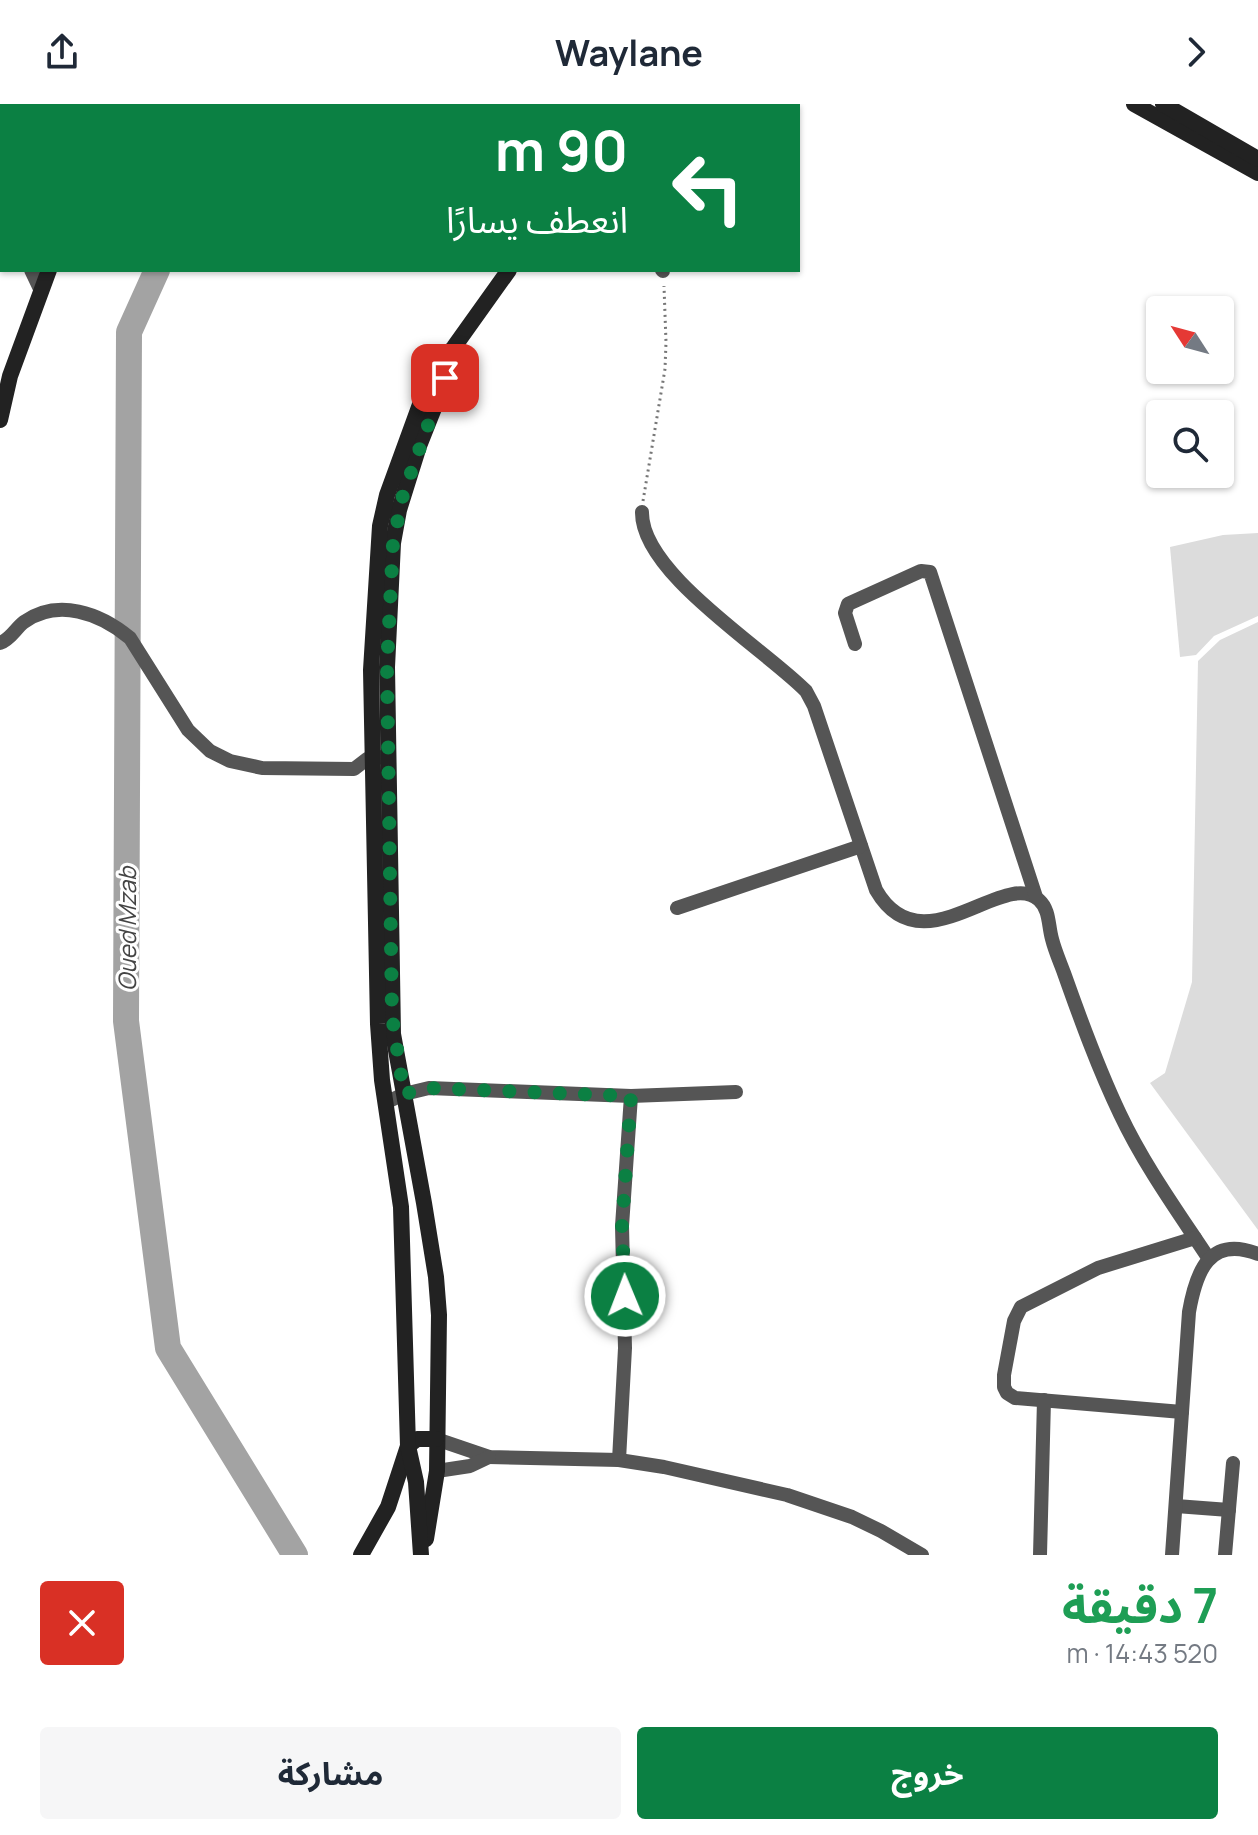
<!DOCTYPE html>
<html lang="ar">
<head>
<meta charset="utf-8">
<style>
	body { margin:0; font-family:Manrope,"Noto Sans Arabic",sans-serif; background:#f6f6f7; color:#1f2937; direction:rtl; height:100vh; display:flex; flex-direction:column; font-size:30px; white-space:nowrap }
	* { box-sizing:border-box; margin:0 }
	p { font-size:26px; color:#747a83 }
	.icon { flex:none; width:44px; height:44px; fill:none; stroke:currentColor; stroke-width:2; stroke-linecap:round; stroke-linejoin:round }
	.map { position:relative; height:1451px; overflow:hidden; direction:ltr }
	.drawer { display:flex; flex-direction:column; background:#fff; flex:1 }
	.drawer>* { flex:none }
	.guide { position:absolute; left:0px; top:0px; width:800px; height:168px; box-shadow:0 2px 6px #0004; direction:rtl; background:#0b8043; color:#fff; overflow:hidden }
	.needle { width:52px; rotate:306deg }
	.controls { position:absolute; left:1146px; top:192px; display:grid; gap:16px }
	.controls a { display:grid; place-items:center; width:88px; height:88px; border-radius:8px; background:#fff; box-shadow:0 2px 6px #0004; font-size:40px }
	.pin { position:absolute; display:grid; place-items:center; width:68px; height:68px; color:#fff; margin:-34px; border-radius:16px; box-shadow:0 4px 12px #0006 }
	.me { position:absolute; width:88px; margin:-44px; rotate:359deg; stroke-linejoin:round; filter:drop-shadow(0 0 6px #0008) }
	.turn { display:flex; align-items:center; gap:28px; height:168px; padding:0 40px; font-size:36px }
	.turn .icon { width:104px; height:104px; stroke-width:2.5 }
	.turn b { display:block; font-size:56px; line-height:68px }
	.round { display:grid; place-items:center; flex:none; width:84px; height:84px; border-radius:8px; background:#f6f6f7 }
	.head { display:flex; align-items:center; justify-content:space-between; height:136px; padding:0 40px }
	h1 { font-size:48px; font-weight:700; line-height:60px; color:#1e9e55 }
	.primary-button { display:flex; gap:16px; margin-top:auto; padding:16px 40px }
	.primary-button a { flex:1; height:92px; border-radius:8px; background:#0b8043; color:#fff; font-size:32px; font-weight:700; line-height:92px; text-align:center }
	.primary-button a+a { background:#f6f6f7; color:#1f2937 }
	header { display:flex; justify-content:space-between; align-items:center; height:104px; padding:0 40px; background:#fff; font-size:36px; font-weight:700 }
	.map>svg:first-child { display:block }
</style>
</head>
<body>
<header><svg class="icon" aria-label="forward" viewBox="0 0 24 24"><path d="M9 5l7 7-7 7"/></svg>Waylane<svg class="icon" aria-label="share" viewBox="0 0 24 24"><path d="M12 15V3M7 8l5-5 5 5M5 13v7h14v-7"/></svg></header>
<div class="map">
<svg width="1258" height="1451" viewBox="0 0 1258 1451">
	<rect width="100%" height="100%" fill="#fff"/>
	<g fill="#dcdcdc">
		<path d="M 1258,429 L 1258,512 L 1214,532 L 1196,551 L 1180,553 L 1170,443 L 1223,431 Z"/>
		<path d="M 1258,518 L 1258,1126 L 1150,979 L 1165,969 L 1192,878 L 1198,557 L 1220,536 Z"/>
	</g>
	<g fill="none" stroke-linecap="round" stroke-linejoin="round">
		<g stroke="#a3a3a3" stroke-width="26">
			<path d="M 233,2 L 234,0"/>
			<path d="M 157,166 L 129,228 L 126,917 L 168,1244 L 295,1451"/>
		</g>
		<path stroke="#777" stroke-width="3" stroke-dasharray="2 4" stroke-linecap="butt" d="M 643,397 L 665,265 L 666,238 L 664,182"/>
		<g stroke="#555" stroke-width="14">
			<path d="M 42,2 L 43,0"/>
			<path d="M 0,52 L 2,52"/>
			<path d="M 31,166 L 41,187"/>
			<path d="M 662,166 L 663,167"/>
			<path d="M 642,408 C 641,469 765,545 806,587 L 814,602 L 876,786 C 922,866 1004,763 1039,796 C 1050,806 1048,821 1052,835 C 1055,847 1060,858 1064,869 C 1081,917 1098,964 1120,1010 C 1144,1061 1178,1108 1209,1155"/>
			<path d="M 0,539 C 11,535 15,525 24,518 C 58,494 100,509 130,534 L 188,626 L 210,647 L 230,657 L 262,664 L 354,665 L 367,655 L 383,653"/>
			<path d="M 855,540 L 845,509 L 848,500 L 921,467 L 930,468 L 1036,793"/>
			<path d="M 677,804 L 861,742"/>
			<path d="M 385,999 L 404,990 L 429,984 L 631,992 L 736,988"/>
			<path d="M 1182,1308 L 1015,1294 L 1007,1289 L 1004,1283 L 1004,1271 L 1014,1217 L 1021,1203 L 1098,1164 L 1195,1134"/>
			<path d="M 436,1335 L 489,1353 L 619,1356 L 664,1363 L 787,1391 L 852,1413 L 881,1427 L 922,1451"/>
			<path d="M 619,1356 L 625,1244 L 622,1122 L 631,992"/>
			<path d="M 437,1367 L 470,1362 L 489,1353"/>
			<path d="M 1176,1402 L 1229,1406"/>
			<path d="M 1040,1451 L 1044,1296"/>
			<path d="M 1172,1451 L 1189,1208 C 1196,1168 1209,1131 1258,1150"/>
			<path d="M 1225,1451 L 1233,1359"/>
		</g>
		<g stroke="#222" stroke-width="16">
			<path d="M 1134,0 L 1258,69"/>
			<path d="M 1163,0 L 1258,55"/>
			<path d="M 113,2 L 114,0"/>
			<path d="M 651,2 L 654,0"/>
			<path d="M 677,2 L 680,0"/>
			<path d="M 0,316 L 10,272 L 49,166"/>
			<path d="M 426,1435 L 437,1367 L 439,1211 L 436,1173 L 424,1099 L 393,930 L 387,563 L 393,439 L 399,406 L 419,342 L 448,269 L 453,245"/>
			<path d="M 361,1451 L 388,1403 L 408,1342 L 417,1335 L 436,1335"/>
			<path d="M 421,1451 L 416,1378 L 408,1342 L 401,1103 L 382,976 L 378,920 L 371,566 L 380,422 L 387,391 L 430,273 L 454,243 L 509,166"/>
		</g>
	</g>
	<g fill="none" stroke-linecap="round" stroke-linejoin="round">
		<path stroke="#0b8043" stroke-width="14" stroke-dasharray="0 25.2" d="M 445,274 L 403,391 L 393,439 L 387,563 L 392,912 L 404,990 L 429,984 L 631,992 L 622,1122 L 625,1192"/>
	</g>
	<g text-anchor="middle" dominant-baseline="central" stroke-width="6" stroke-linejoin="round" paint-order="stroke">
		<g font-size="24" font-style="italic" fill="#444" stroke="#fff">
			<text transform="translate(126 825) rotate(-90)">Oued Mzab</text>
		</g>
	</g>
</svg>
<div class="controls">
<a><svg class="needle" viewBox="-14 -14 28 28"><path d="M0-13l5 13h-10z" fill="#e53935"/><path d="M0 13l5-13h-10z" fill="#747a83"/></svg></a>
<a><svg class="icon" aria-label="search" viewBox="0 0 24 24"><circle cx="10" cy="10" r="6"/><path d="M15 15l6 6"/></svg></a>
</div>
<div class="pin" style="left:445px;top:274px;background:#d93025"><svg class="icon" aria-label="arrive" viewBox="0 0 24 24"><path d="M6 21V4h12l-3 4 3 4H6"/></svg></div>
<svg class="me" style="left:625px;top:1192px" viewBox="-20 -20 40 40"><circle r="17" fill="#0b8043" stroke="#fff" stroke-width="3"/><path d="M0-11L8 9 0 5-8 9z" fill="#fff"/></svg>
<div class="guide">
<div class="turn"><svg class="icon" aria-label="left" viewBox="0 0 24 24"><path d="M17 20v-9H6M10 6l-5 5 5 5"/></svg><div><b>90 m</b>انعطف يسارًا</div></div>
</div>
</div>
<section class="drawer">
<div class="head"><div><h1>7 دقيقة</h1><p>520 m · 14:43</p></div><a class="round" style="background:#d93025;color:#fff"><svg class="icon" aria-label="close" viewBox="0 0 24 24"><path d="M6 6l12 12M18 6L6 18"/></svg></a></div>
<div class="primary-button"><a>خروج</a><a>مشاركة</a></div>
</section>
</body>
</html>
